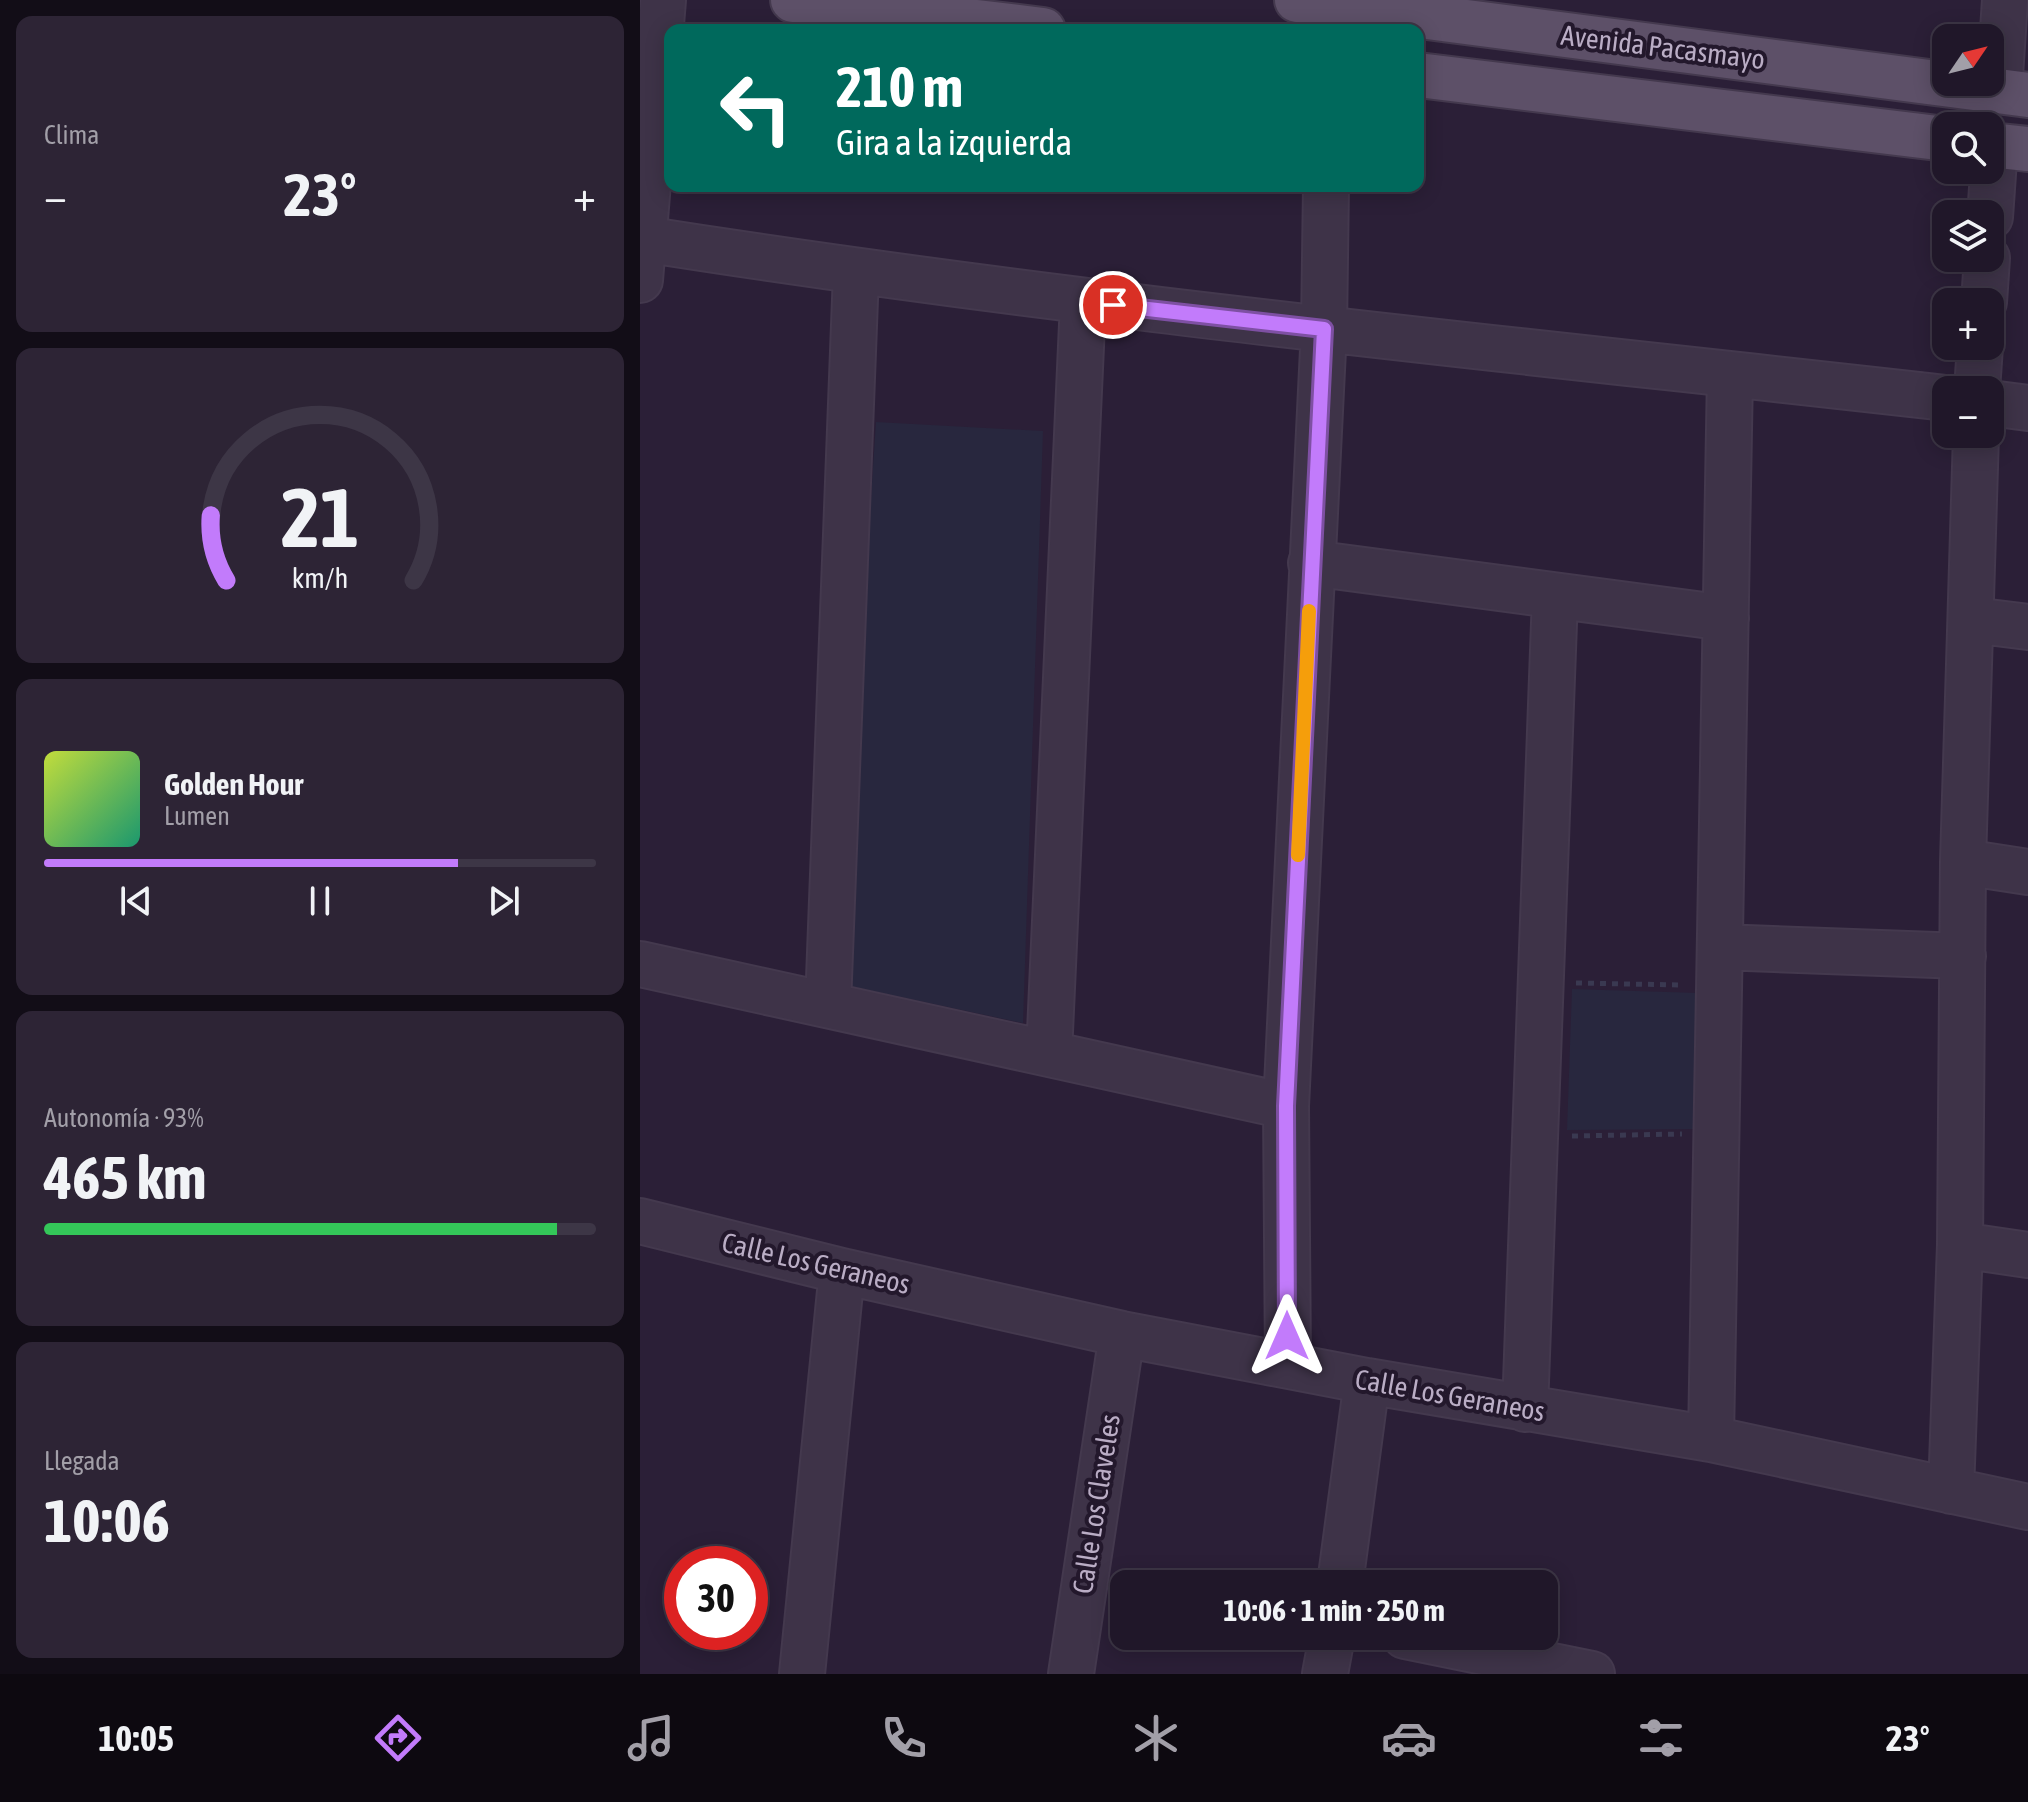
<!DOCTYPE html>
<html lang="es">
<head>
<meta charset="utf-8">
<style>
  :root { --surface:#201729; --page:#2d2435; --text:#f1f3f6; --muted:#a29fa8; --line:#3d3646; --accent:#c27bfb }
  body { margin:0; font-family:"Asap Condensed",sans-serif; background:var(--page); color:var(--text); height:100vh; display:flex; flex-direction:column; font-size:30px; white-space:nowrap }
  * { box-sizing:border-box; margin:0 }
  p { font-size:26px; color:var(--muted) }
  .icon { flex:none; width:44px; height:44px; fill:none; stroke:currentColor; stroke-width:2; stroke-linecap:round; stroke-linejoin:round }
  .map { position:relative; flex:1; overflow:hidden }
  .side { display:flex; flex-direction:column; gap:16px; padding:16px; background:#120d17; width:640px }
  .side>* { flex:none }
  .hud { position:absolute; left:24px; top:24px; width:760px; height:168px; border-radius:16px; box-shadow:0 4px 20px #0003,0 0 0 2px var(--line); background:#00695c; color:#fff; overflow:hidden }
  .needle { width:52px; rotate:55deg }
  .tools { position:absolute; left:1292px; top:24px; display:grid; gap:16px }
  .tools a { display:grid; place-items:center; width:72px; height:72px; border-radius:16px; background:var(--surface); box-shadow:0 4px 20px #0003,0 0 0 2px var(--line); font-size:40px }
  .speed { position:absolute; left:24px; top:1546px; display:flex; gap:16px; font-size:40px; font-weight:700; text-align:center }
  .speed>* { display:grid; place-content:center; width:104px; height:104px; border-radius:50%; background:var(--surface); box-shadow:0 4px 20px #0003,0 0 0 2px var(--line); line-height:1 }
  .speed .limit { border:12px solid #d22; background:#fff; color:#111 }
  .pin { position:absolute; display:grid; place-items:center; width:68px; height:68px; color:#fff; margin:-34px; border:4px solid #fff; border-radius:50%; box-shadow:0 2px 8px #0007 }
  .me { position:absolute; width:88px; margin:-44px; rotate:0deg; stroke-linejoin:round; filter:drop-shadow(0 0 6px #0008) }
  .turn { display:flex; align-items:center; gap:28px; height:168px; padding:0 40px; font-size:36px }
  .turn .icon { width:104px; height:104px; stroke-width:2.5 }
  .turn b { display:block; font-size:56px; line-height:68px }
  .big { font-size:60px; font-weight:700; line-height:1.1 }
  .side .widget { flex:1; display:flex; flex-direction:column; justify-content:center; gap:12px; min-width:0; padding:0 28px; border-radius:16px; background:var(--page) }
  .side .dial { align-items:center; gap:0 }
  .dial svg { height:208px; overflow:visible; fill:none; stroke:var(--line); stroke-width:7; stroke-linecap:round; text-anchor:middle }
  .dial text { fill:var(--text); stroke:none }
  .song { display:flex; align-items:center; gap:24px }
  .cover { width:96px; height:96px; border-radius:12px; background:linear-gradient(135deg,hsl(70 70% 55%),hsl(160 70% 35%)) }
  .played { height:8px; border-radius:4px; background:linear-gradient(90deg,var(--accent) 75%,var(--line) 75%) }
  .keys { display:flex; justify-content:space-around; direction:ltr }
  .heat { display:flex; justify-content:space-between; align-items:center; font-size:44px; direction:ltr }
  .charge { height:12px; border-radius:6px; background:linear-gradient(90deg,#34c759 93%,var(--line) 0) }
  .trip { position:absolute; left:470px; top:1570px; width:448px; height:80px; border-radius:16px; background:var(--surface); box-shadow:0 4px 20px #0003,0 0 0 2px var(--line); font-weight:700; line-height:80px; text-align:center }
  .dock { display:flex; height:128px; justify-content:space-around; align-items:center; background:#0d0910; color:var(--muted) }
  .dock .icon { width:56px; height:56px }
  .dock .current { color:var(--accent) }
  .dock b { font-size:36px; color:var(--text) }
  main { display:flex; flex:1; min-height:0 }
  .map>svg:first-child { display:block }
  .green { fill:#28273e }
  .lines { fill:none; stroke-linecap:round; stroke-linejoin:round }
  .minor-casing { stroke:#44394e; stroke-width:48 }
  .major-casing { stroke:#44394e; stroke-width:48 }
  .path { stroke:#3a3951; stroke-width:5; stroke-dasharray:6 6; stroke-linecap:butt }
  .minor { stroke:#3e3348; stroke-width:44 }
  .major { stroke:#5d5068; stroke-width:44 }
  .route-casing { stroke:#7e50a3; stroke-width:20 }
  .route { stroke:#c27bfb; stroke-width:14 }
  .slow { stroke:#f59e0b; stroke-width:14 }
  .labels { text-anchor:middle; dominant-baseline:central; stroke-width:8; stroke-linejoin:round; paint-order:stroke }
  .street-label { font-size:28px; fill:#baadc5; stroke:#23182c }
</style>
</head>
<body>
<main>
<section class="side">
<div class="widget"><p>Clima</p>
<div class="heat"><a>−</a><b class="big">23°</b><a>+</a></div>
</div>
<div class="widget dial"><svg viewBox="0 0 100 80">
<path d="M14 69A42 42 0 1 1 86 69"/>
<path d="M14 69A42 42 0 0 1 8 44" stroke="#c27bfb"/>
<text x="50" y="56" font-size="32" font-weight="700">21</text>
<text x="50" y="72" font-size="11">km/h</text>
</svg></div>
<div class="widget">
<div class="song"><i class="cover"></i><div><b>Golden Hour</b><p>Lumen</p></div></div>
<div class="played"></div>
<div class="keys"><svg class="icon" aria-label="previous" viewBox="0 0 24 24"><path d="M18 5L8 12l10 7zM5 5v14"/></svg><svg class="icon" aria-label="pause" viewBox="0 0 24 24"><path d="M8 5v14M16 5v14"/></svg><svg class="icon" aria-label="next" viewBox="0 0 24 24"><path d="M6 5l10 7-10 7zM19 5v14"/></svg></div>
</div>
<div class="widget"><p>Autonomía · 93%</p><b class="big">465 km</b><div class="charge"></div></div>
<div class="widget"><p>Llegada</p><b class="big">10:06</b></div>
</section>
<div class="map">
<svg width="1388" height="1674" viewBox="0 0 1388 1674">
  <rect width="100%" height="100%" fill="#2b1f37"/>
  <path class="green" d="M236,422L403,431L383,1023L199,984Z
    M932,989L1059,993L1062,1129L927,1130Z"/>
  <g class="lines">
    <defs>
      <path id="minor" d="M1359,91L1365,0
        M1350,217L1355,145
        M3,239C435,307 871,349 1306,398
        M0,280L23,0
        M1344,302L1347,258
        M1337,390L1340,346
        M1350,403L1388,408
        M671,563L1086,618
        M1332,620L1388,627
        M1323,862L1388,872
        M1080,947L1323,956
        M0,964L646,1106
        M188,1005L216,273
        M409,1054L443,302
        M0,1221L202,1271L482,1334L727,1381L1071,1439L1388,1507
        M1320,1245L1388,1255
        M648,1365L646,1106L684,329L686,186
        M885,1409L915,596
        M1071,1439L1090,374
        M1311,1491L1320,1245L1323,862L1336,434
        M700,1584L727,1381
        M765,1636L952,1674
        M162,1674L202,1271
        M431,1674L482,1334
        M685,1674L692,1636"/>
      <path id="major" d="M153,0L403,30
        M657,0L1388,95
        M778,75L1306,139
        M1350,145L1388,149"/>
    </defs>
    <use href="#minor" class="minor-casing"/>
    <use href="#major" class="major-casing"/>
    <path class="path" d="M936,983L1042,985
      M932,1136L1042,1134"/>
    <use href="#minor" class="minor"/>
    <use href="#major" class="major"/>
  </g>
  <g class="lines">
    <defs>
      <path id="route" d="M473,305L684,329L646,1106L647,1336"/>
    </defs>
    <use href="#route" class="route-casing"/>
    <use href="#route" class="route"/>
    <path class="slow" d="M658,855L669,611"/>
  </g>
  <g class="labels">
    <g class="street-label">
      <text transform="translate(1023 47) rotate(7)">Avenida Pacasmayo</text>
      <text transform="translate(176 1263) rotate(13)">Calle Los Geraneos</text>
      <text transform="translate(810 1395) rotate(10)">Calle Los Geraneos</text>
      <text transform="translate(456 1504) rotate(-81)">Calle Los Claveles</text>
    </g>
  </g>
</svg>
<div class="tools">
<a><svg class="needle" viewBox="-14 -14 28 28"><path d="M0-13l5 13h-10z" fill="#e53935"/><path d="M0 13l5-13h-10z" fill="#a29fa8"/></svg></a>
<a><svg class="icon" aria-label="search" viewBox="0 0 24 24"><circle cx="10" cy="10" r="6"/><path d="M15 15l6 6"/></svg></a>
<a><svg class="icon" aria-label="layers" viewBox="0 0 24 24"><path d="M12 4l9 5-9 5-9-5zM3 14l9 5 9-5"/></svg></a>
<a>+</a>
<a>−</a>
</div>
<div class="speed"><div class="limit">30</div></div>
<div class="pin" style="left:473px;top:305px;background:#d93025"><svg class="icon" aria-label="arrive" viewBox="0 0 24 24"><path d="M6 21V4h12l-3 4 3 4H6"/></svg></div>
<svg class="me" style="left:647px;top:1336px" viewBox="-20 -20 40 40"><path d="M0-17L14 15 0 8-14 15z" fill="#c27bfb" stroke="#fff" stroke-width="4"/></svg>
<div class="trip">10:06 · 1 min · 250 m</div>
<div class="hud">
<div class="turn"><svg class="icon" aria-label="left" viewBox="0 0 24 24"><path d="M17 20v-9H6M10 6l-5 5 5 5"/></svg><div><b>210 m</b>Gira a la izquierda</div></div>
</div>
</div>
</main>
<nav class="dock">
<b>10:05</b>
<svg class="icon current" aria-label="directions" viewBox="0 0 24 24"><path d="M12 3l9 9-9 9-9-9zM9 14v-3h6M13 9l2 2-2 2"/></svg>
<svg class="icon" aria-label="music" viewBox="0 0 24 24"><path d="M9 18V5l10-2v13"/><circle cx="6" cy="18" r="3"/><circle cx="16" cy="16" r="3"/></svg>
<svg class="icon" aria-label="phone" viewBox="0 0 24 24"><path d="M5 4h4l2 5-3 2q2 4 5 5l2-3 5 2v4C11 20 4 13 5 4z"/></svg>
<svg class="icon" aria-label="climate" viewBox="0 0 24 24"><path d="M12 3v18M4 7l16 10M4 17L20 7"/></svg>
<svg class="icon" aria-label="car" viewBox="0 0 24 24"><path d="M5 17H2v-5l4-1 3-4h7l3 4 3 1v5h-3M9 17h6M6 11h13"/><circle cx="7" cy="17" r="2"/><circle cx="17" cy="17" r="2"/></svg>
<svg class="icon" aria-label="filters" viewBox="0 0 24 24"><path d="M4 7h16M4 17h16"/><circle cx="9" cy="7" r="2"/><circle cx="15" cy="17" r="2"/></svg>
<b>23°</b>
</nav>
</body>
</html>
